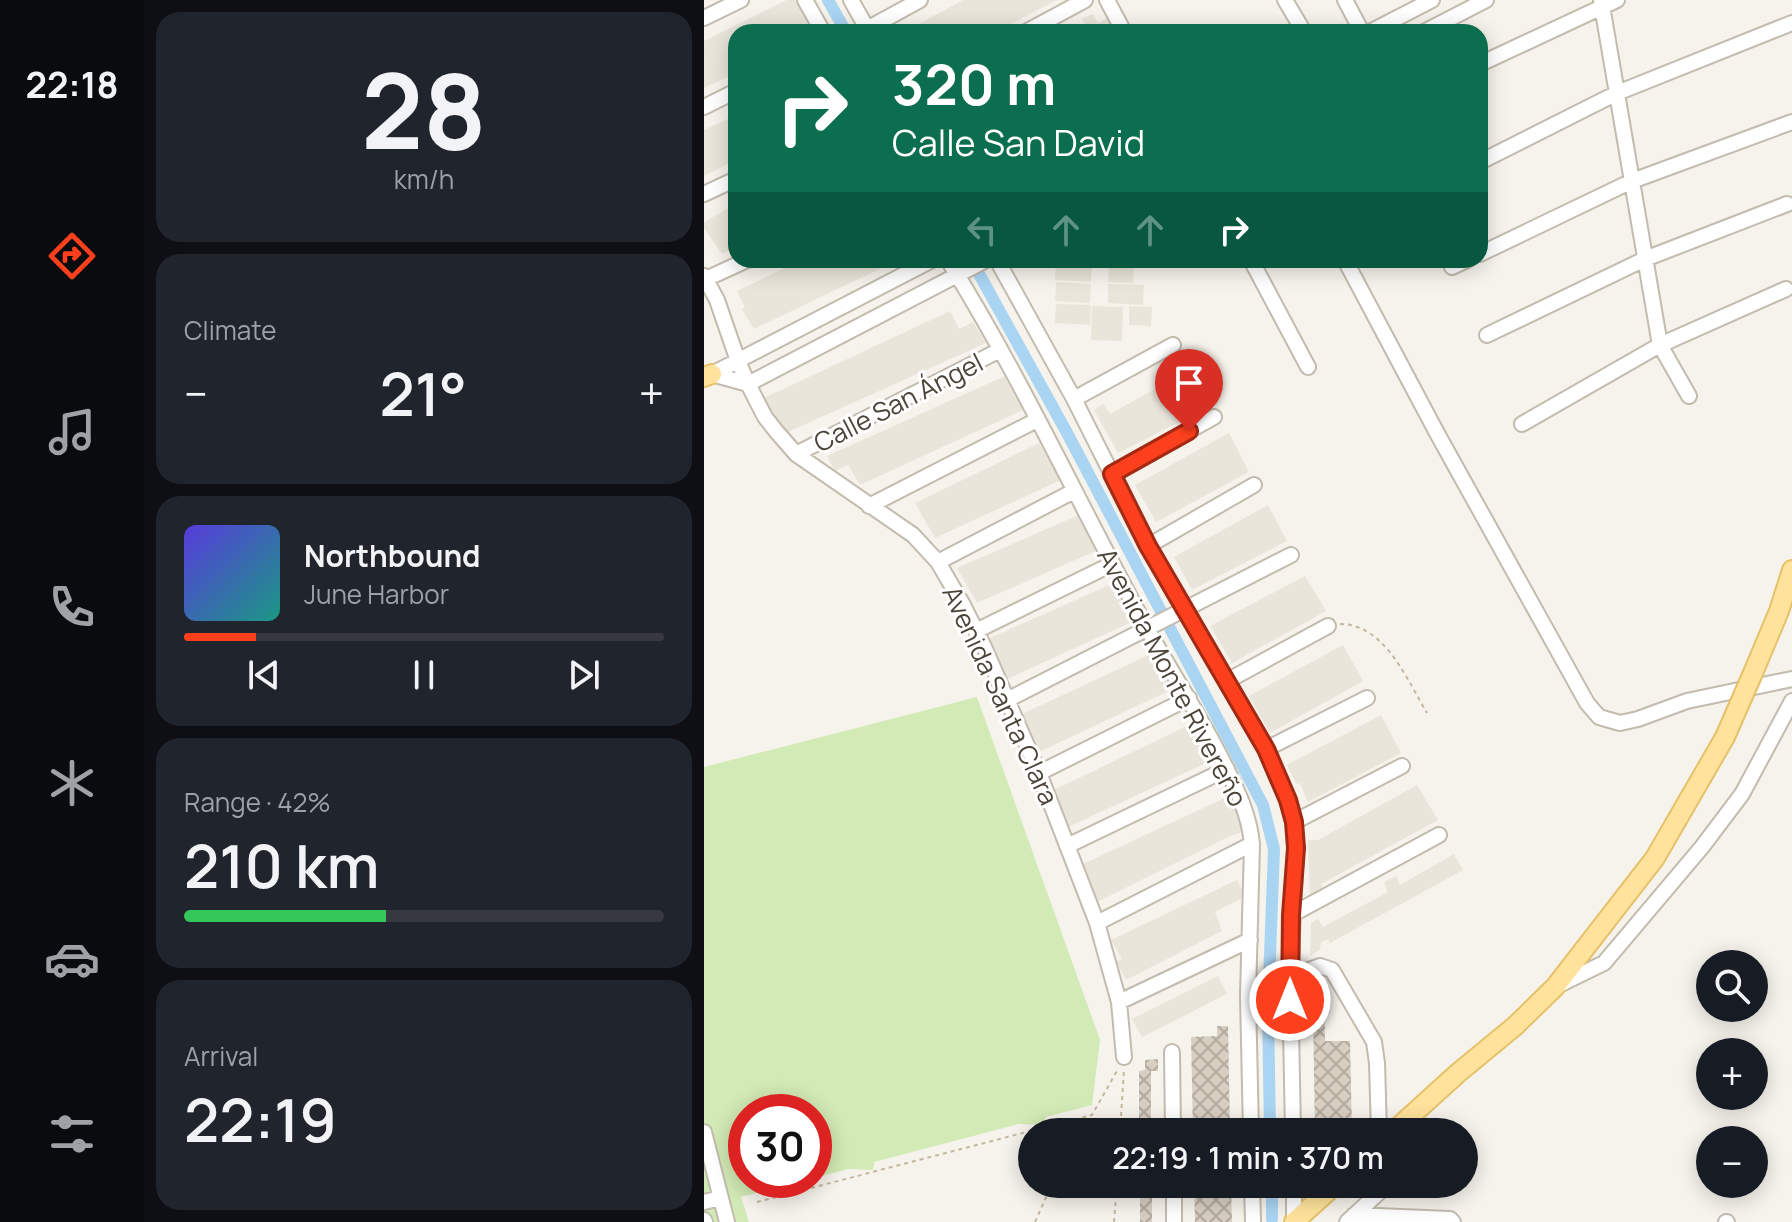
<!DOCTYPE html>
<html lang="en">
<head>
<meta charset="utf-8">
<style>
  :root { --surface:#171b24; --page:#20242c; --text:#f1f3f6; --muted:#9ea1a6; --line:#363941; --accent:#fc3f1d }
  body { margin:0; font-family:Manrope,sans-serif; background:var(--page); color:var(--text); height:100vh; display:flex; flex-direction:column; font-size:30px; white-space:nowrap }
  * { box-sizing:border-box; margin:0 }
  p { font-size:26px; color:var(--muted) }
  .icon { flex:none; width:44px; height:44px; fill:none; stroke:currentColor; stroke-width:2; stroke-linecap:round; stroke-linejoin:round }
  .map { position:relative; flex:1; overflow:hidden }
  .side { display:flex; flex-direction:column; gap:12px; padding:12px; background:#0d0f14; width:560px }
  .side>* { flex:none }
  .guide { position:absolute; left:24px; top:24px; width:760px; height:244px; border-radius:24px; box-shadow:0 4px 20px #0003; background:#0b6e4f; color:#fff; overflow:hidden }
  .controls { position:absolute; left:992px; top:950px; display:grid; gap:16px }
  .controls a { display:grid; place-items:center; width:72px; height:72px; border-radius:50%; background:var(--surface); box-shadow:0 4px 20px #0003; font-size:40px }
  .speed { position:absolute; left:24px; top:1094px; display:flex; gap:16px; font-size:40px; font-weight:700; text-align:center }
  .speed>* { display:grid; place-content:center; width:104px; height:104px; border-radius:50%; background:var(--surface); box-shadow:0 4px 20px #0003; line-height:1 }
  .speed .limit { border:12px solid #d22; background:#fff; color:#111 }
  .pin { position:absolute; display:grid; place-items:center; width:68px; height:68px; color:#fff; margin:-82px -34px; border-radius:50% 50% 50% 0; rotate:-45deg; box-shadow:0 0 8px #0007 }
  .pin .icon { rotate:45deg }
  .me { position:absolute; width:88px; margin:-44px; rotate:0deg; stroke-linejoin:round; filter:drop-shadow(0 0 6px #0008) }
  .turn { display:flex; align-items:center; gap:28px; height:168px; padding:0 32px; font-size:36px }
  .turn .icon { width:104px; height:104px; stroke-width:2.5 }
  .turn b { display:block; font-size:56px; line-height:68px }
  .lanes { display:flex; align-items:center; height:76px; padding:0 32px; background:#0003; justify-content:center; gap:40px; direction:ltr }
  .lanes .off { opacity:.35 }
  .big { font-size:60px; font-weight:600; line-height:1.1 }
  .side .tile { flex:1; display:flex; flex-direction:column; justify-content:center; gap:12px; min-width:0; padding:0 28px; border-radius:24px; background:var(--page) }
  .side .dial { align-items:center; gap:0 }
  .dial b { font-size:104px; line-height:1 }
  .song { display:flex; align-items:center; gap:24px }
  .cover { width:96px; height:96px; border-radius:12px; background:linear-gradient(135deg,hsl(250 70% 55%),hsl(170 70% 35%)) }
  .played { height:8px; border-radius:4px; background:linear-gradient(90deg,var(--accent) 15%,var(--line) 15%) }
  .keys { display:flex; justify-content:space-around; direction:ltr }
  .heat { display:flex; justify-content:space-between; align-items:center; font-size:44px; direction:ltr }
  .charge { height:12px; border-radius:6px; background:linear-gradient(90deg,#34c759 42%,var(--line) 0) }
  .trip { position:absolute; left:314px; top:1118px; width:460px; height:80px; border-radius:40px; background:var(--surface); box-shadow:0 4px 20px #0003; font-weight:600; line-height:80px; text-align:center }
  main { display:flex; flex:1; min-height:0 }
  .menu { display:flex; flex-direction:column; width:144px; justify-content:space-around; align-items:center; background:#090b0e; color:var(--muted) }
  .menu .icon { width:56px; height:56px }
  .menu .current { color:var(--accent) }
  .menu b { font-size:36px; color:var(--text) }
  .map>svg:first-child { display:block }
  .residential { fill:#eae5da }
  .pitch { fill:#d2eab5 }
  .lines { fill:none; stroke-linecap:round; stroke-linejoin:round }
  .canal { stroke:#a9d4f2; stroke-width:12 }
  .building { fill:url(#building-cross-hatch) }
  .minor-casing { stroke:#c2bbae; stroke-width:18 }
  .major-casing { stroke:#e6c16a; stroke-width:22 }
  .path { stroke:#c4b79f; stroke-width:2; stroke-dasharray:4 4; stroke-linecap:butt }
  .minor { stroke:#fff; stroke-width:14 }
  .major { stroke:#ffe39c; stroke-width:18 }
  .major-bridge-casing { stroke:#e6c16a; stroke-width:22; stroke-linecap:butt }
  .major-bridge { stroke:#ffe39c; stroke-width:18 }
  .route-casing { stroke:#a42913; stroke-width:20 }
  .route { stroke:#fc3f1d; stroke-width:14 }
  .labels { text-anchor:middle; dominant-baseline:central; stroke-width:6; stroke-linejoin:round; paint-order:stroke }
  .street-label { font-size:26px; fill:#4b4439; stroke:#fff }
</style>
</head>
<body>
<main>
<nav class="menu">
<b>22:18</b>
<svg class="icon current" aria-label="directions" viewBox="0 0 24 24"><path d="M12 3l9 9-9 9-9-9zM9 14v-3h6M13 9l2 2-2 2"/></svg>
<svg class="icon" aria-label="music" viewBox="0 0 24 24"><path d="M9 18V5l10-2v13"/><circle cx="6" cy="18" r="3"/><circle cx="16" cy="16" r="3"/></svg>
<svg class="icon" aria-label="phone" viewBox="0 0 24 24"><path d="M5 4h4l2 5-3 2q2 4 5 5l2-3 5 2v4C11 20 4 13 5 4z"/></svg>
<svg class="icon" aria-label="climate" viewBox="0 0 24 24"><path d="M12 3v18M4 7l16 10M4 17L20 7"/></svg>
<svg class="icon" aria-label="car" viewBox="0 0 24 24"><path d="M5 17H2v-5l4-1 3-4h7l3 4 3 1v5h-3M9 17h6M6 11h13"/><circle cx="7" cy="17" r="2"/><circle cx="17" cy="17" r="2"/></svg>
<svg class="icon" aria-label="filters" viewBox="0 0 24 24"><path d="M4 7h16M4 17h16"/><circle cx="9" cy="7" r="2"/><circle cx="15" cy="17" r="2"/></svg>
</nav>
<section class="side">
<div class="tile dial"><b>28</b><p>km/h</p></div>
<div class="tile"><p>Climate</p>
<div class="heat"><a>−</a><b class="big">21°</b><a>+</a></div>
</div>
<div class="tile">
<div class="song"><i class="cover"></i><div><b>Northbound</b><p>June Harbor</p></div></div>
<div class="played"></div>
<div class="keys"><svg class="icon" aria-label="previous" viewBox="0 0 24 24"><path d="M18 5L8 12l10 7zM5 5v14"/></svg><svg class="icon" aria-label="pause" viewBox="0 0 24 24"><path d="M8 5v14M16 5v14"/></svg><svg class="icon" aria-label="next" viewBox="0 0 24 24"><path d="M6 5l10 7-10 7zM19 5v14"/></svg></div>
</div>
<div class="tile"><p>Range · 42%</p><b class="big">210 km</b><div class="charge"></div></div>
<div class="tile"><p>Arrival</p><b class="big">22:19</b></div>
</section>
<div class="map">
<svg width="1088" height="1222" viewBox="0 0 1088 1222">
  <defs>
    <pattern id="building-cross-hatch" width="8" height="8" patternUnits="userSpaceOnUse" patternTransform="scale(2)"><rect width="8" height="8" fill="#d8cfc1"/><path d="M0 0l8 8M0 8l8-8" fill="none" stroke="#b1aa9e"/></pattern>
  </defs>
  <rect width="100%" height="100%" fill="#f6f3ec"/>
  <path class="residential" d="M83,0H91L110,32H32V73L0,88V41Z
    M259,0H353L291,32H200Z
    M413,13L422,32H368L381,25L378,19L389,14L394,23Z
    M32,115V160L0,176V130Z
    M32,204V247L18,254L0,228V222Z
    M97,260H194L50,329L38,309L41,307L33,291Z
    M352,261L388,262L387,282L351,280Z
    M405,263L430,264L429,283L404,282Z
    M352,282L387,284L386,303L351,301Z
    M404,284L440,285L439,305L404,303Z
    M352,304L387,305L386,325L351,323Z
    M388,306L419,307L418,341L387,340Z
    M425,306L448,307L447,326L425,325Z
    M246,311L255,329L269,322L282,343L84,432L70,417L60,398Z
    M478,374L487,390L498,384L507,406L414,453L390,410L399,404L406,414Z
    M301,376L319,410L156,485L144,465L131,471L123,456Z
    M525,433L545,472L452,522L431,485Z
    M335,443L357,480L231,538L211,503Z
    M564,505L583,541L488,590L470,557Z
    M375,515L394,550L273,603L253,568Z
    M601,576L622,611L528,663L506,626Z
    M412,582L432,620L303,679L286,638Z
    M639,645L659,681L566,733L545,696Z
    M449,653L469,689L335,752L318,714Z
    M677,715L697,753L604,802L596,783L592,784L583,765Z
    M489,723L509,760L364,827L350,790Z
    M713,785L734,820L617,884L621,892L606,900L604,840H614Z
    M527,795L535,809L538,819L539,832L526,836L393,902L379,864Z
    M750,854L759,870L626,943L624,939L617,942L616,950L606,956L607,923L614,919L619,927L684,892L680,882L692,876L696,885Z
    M533,880L542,896L511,912L518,931L422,980L412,962L418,959L407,940Z
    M514,976L523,994L438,1037L428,1019Z"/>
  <path class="pitch" d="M273,697L396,1040L388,1105L342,1117L341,1125L315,1124L170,1162L169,1170L145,1169L110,1178V1112H42V1180H102L37,1197L45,1222H0V767Z"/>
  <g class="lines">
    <path class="canal" d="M124,0L142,32
      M274,272L362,431L559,805L570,849L564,1008L566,1132
      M568,1184V1219"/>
  </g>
  <path class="building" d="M617,977L620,978L621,1041H646L648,1132H611L609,1010H599L598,999H608L607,980Z
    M513,1026H524L526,1132H489L487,1037L513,1036Z
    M454,1059V1071H447V1132H435V1071L441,1070V1060Z
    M436,1184H448V1222H436Z
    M490,1184H527L528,1222H491Z"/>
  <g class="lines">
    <defs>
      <path id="minor" d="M101,0L119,32
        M147,0L165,32
        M403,0L420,32
        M581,0L600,32
        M641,0L658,32
        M897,0L956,345L985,396
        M0,18L37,0
        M163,29L216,0
        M322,32L381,0
        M666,32L728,0
        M720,32L782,0
        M776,64L913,0
        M0,107L32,91
        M776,162L913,93L1088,23
        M0,194L32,179
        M776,254L928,181L1088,122
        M244,260C317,377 374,502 440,623C464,667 492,709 515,754C530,784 545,811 548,844L544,996L547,1132
        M293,260L370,399L444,546L562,749L584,800L590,822L592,848L586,977L589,1132
        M547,260L604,367
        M641,260L734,435L883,703L895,717L916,723L934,719L983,701L1088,679
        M748,267L763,260
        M0,276L13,300L34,361L44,384L61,417L72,431L92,454L209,535L234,562L259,605L281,649L335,773L393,923L415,1002L420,1057
        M2,279L43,260
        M783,335L941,259L1083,204
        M8,374L44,384L282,260
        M8,374L228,260
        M370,399L469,345
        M818,424L956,345L1082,289
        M92,454L296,350
        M408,474L510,417
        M165,506L333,420
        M444,546L550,485
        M234,562L370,491
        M272,631L408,564
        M523,681L624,626
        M303,700L587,555
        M562,749L663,698
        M335,773L485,698
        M590,822L698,766
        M363,846L523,769
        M587,915L735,835
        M393,923L548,844
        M586,977L616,966L628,970L670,1042L673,1063L675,1132
        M855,985L900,963L998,847L1038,794L1088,701
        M415,1002L546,940
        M468,1052L469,1132
        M0,1132L23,1222
        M470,1184V1222
        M548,1184L549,1222
        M590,1184V1222
        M0,1202L17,1198
        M650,1215L746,1219L749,1222
        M0,1220L1,1222
        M643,1222L684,1184
        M1022,1222H1023"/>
      <path id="major" d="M0,377L8,374
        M1049,673L1075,611L1088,570
        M689,1132L754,1073L811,1026L851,987L951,858L1021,737
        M590,1222L632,1184"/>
    </defs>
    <use href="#minor" class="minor-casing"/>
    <use href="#major" class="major-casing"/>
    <path class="path" d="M636,624C681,624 703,680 723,713
      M416,1132L420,1070
      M53,1202L388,1115L414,1069
      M331,1222L348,1184
      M410,1222L413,1184"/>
    <use href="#minor" class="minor"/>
    <use href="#major" class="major"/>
    <defs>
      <path id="major-bridge" d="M1021,737L1049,673"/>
    </defs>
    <use href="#major-bridge" class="major-bridge-casing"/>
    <use href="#major-bridge" class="major-bridge"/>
  </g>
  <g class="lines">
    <defs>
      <path id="route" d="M485,431L408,474L444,546L562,749L584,800L590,822L592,848L587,915L586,1000"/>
    </defs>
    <use href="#route" class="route-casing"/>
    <use href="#route" class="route"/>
  </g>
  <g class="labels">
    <g class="street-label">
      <text transform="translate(194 402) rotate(-27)">Calle San Ángel</text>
      <text transform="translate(469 677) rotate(62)">Avenida Monte Rivereño</text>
      <text transform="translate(297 695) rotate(65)">Avenida Santa Clara</text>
    </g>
  </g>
</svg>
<div class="controls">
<a><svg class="icon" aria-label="search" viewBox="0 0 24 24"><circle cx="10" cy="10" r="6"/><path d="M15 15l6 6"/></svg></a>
<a>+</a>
<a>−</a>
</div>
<div class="speed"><div class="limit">30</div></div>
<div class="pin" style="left:485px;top:431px;background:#d93025"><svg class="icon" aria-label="arrive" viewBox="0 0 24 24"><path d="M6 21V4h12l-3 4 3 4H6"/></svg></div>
<svg class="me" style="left:586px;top:1000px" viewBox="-20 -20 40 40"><circle r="17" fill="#fc3f1d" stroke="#fff" stroke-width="3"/><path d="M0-11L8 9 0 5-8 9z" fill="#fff"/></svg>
<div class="trip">22:19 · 1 min · 370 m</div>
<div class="guide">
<div class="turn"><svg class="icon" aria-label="right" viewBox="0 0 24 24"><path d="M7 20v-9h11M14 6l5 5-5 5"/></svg><div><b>320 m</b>Calle San David</div></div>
<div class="lanes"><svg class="icon off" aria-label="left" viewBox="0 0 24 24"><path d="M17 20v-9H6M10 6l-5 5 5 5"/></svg><svg class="icon off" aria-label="ahead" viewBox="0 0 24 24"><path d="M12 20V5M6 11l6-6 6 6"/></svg><svg class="icon off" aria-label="ahead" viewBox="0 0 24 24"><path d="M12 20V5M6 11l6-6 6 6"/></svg><svg class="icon" aria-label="right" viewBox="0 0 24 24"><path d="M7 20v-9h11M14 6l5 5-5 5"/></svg></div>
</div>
</div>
</main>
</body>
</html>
